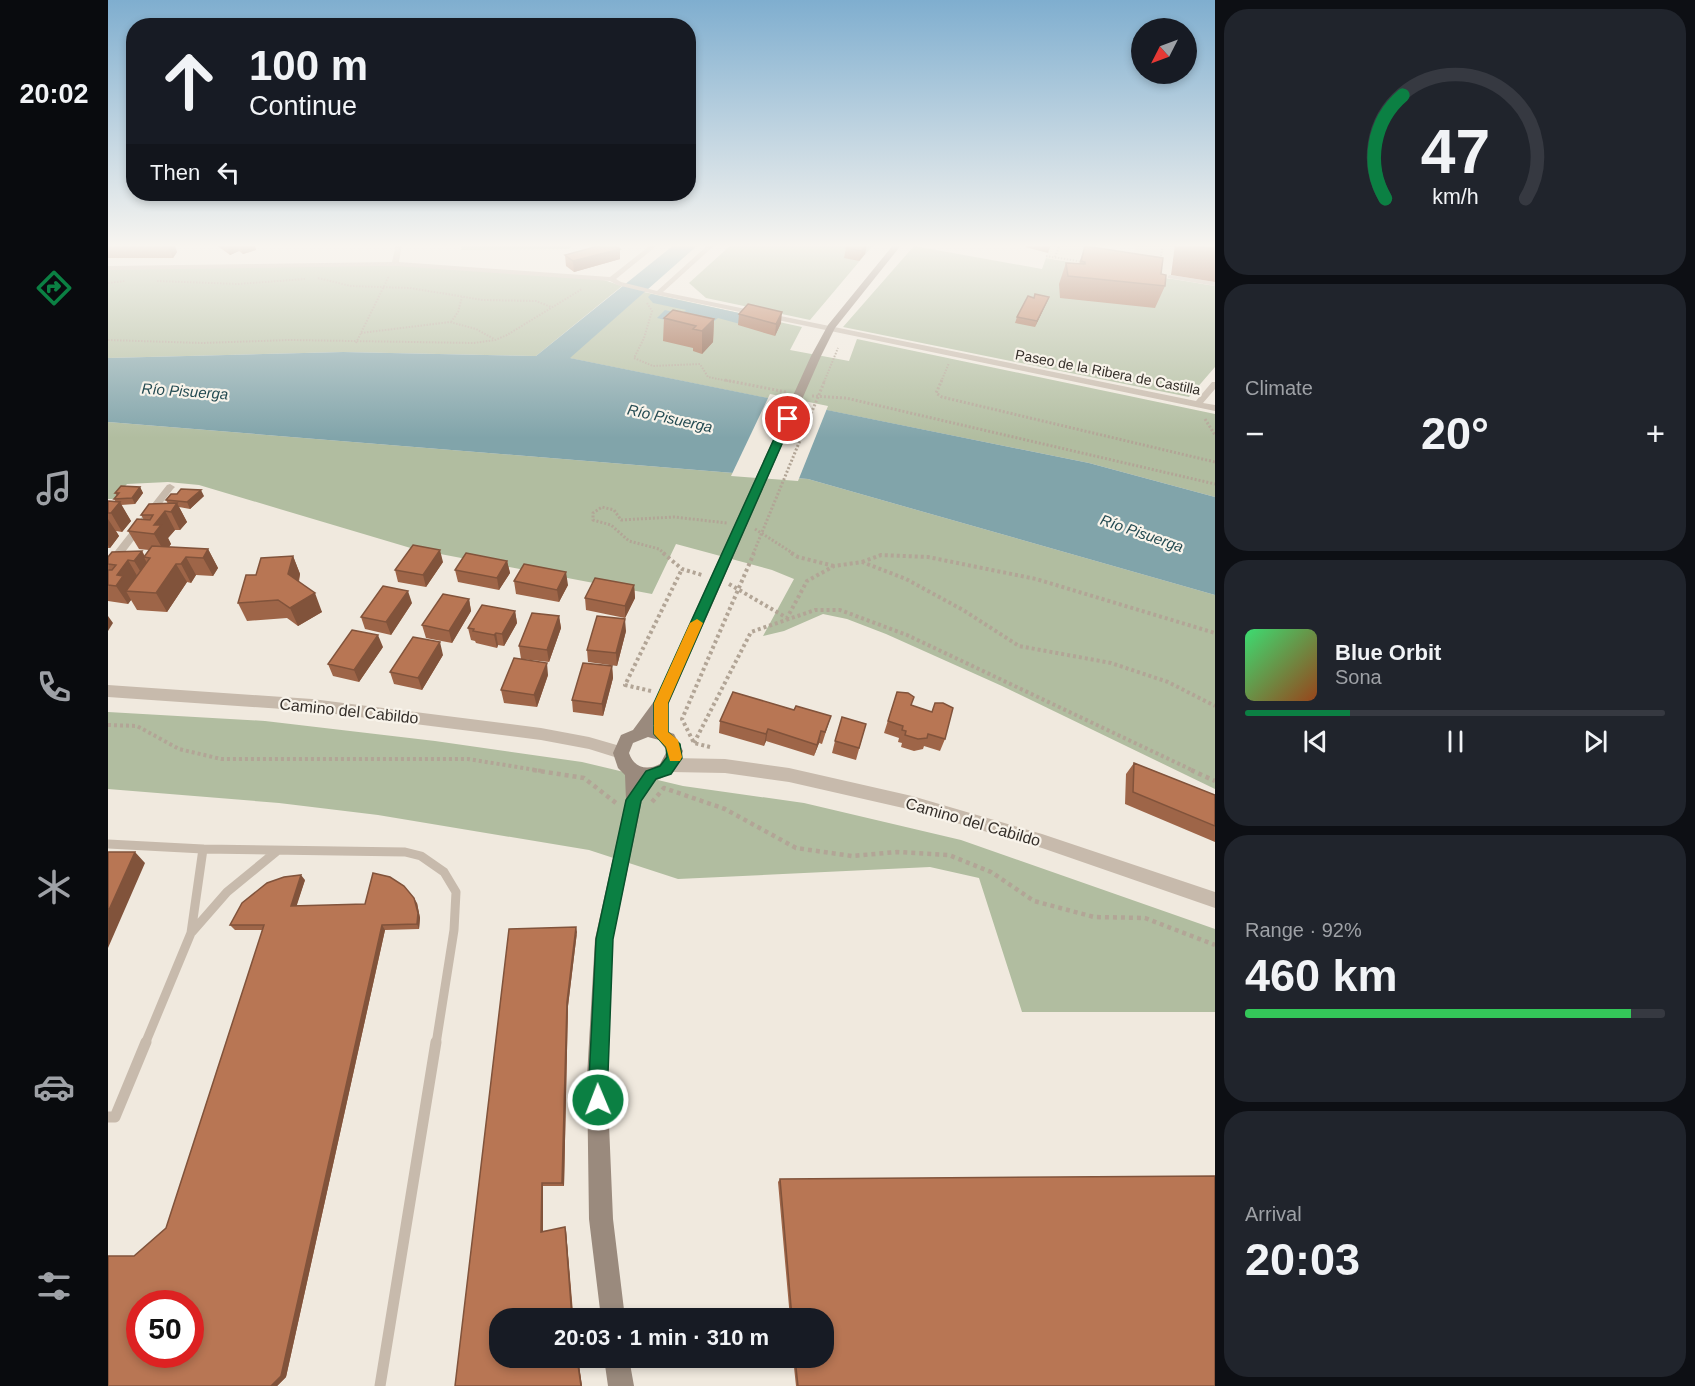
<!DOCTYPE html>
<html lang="en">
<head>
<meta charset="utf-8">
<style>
  :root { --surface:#171b24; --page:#20242c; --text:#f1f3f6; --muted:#9ea1a6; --line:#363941; --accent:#0b8043 }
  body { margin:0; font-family:Helvetica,sans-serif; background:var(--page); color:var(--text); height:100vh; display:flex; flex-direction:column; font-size:22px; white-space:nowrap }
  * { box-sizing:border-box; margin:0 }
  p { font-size:20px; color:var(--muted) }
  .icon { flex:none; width:33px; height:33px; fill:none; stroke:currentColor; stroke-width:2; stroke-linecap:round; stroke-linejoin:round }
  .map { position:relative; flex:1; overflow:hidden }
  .drawer { display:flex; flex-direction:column; gap:9px; padding:9px; background:#0d0f14; width:480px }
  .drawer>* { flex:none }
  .guide { position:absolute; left:18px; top:18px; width:570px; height:183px; border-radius:24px; box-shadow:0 3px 9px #0003; background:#171b24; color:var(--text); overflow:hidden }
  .needle { width:39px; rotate:228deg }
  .buttons { position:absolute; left:1023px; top:18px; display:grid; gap:12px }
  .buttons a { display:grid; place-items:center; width:66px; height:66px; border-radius:50%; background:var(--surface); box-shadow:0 3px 9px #0003; font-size:30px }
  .speed { position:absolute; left:18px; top:1290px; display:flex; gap:12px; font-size:30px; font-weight:700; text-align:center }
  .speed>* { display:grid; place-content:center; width:78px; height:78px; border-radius:50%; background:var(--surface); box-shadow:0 3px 9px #0003; line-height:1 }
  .speed .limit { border:9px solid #d22; background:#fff; color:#111 }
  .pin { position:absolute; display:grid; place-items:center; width:51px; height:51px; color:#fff; margin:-26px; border:3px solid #fff; border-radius:50%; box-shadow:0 2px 6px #0007 }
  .me { position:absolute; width:66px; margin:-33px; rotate:359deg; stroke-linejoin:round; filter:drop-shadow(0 0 4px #0008) }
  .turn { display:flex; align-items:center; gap:21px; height:126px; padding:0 24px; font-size:27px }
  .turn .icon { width:78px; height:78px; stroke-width:2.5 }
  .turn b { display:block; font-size:42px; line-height:51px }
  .then { display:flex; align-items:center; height:57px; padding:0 24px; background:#0003; gap:12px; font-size:22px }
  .big { font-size:45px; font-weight:800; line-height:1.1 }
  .drawer .tile { flex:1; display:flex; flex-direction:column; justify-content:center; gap:9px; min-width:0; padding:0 21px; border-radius:24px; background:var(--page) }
  .drawer .dial { align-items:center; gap:0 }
  .dial svg { height:156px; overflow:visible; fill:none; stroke:var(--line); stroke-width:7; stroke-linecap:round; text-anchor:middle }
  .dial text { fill:var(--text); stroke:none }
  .song { display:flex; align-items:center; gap:18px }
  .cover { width:72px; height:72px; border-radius:9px; background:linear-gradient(135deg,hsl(140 70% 55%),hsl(20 70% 35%)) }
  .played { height:6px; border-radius:3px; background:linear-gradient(90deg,var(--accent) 25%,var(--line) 25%) }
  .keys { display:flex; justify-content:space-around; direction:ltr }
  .heat { display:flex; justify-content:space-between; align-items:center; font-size:33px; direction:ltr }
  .charge { height:9px; border-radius:4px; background:linear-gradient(90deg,#34c759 92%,var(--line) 0) }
  .trip { position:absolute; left:381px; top:1308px; width:345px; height:60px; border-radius:24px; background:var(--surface); box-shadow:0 3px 9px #0003; font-weight:800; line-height:60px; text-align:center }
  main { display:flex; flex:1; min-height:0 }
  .dock { display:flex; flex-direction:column; width:108px; justify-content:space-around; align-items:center; background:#090b0e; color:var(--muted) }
  .dock .icon { width:42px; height:42px }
  .dock .selected { color:var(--accent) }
  .dock b { font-size:27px; color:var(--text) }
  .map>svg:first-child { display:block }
  .green { fill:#b1bda0 }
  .plaza { fill:#e6dbc7 }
  .water { fill:#81a4aa }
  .pier { fill:#f0e9de }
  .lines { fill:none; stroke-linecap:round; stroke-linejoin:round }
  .path-far3 { stroke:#b2a596; stroke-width:2; stroke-dasharray:1.5 1.5; stroke-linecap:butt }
  .path-far2 { stroke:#b2a596; stroke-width:3; stroke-dasharray:2 2; stroke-linecap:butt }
  .path-far1 { stroke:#b2a596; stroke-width:4; stroke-dasharray:3 3; stroke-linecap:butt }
  .path { stroke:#b2a596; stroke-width:4.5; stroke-dasharray:4 4; stroke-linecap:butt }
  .service-far1 { stroke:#c7baac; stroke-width:9 }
  .service { stroke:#c7baac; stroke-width:11 }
  .pedestrian { fill:#c7baac; fill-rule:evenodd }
  .minor { fill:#c7baac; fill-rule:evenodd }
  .secondary { fill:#9a8a7d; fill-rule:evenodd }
  .wall { fill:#9e6548 }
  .shaded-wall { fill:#81533b }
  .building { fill:#b87654; stroke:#81533b; stroke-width:1.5; fill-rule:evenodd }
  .route { fill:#0b8043; stroke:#07532c; stroke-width:1.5 }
  .slow { fill:#f59e0b }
  .labels { text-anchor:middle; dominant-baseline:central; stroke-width:4.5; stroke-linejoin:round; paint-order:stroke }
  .far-street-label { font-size:14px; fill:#352f2a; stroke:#f8f3ea }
  .far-water-label { font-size:15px; font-style:italic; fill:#244b52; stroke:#f8f3ea }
  .street-label { font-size:16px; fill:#352f2a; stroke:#f8f3ea }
</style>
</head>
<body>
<main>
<nav class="dock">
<b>20:02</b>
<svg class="icon selected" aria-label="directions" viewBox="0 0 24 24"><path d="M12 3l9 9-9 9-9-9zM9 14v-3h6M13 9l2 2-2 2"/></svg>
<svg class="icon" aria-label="music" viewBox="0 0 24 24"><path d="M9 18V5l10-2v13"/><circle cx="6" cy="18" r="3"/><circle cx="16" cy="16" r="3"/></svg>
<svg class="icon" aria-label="phone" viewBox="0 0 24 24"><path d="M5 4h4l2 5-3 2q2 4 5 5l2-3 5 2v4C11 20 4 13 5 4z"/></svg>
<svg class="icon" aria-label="climate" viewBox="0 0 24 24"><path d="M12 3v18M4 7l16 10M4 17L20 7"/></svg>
<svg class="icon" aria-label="car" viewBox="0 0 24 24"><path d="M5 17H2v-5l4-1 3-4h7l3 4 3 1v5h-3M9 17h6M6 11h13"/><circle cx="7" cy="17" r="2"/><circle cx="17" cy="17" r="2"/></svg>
<svg class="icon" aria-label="filters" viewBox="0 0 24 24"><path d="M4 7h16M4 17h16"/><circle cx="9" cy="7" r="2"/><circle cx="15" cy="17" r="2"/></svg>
</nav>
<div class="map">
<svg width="1107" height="1386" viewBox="0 0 1107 1386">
  <rect width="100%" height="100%" fill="#f0e9de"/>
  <path class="green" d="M354,244H467L461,249L353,250Z
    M624,244H766L702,320L598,298L581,283Z
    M806,246L934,269L938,258L1107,286V367L1081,397L735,327Z
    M285,265L496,280L514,286L428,356L235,352L0,358V269Z
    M536,292L694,327L682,350L741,361L749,339L1107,414V497L981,463L461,358Z
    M0,422L700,479L1107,595V789L894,686L778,634L739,619L715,614L676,631L655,636L686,579L664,570L568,544L544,594L306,549L91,485L60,482L19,484L6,499H0Z
    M0,712L157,721L327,741L474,762L575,786L696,803L853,840L1107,929V1012H914L871,878L822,867L570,879L481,850L270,815L171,803L0,789Z"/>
  <path class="plaza" d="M943,244H982L980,251L1024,258L1028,244H1067L1062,279L938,258Z"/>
  <path class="water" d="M567,244H591L462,358L981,463L1107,497V595L700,479L0,422V358L235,352L428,356Z
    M543,294L640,315L632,324L610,318L596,329L549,318L557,310L574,314L578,310L545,303L540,297Z"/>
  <path class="pier" d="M662,394L720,406L690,481L623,476Z"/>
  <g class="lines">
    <path class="path-far3" d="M938,256L976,262
      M947,257L952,244
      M1052,262L1055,244
      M210,278L243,286L302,288L375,300L428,301L443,307
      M49,281L130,284L197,279
      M0,283L17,281
      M539,303L544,311L536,338L526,358L545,366L592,364L600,377L625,382
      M343,322L350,312L354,297
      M253,333L342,322L368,329L386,339
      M0,340L94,343L182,340L366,343L387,340L399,335L474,289
      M248,343L281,276
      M716,382L730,348
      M833,382L841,363"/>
    <path class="path-far2" d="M617,380L678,392
      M834,380L828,393L834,397L1107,462
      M704,396L738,398L1107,484
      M1097,419L1107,435
      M647,529L686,554
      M557,554L551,549L521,541L503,525L485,520V513L494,507L506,510L513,520L566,517L619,523
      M645,554L717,380"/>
    <path class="path-far1" d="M555,553L574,569L594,575
      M683,553L690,557L726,566
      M754,562L773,555L820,557L928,579L1107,633
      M621,584L679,618L699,581L726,566L754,562L798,579L855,610L911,646L1003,663L1060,682L1107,706
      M543,691L517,685L574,569
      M0,725L29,726L71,749L113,759H360L434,771
      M586,743L643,632L707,610H732L799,635L1086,771
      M602,747L586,743L574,719L646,553"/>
    <path class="path" d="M425,770L476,778L508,803
      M1083,770L1107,781
      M544,802L556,788L617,809L688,848L744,856L789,852L841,855L883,872L926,901L986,917L1037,918L1107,945"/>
    <path class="service-far1" d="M0,844L95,849L297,852L313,856L336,872L348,892L346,930L328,1044
      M84,932L119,892L169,851
      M37,1044L83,933L95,849"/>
    <path class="service" d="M0,1117H7L38,1042
      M272,1386L328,1042"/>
    <path class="pedestrian" d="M288,244H294L291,262L502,277L544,244H551L508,279L513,282L549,291L601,244H608L555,292L1088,401L1104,382H1107V389L1095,403L1107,405V411L550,295L509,285L502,281L287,266L0,270V266L284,262Z
      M1062,275L1107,282V286L1060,278V276Z
      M62,484L67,487L65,489L4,569L0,570V560L59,485Z"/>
    <path class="minor" d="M0,685L204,699L433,728L481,737L519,748L521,753L519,758L513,759L481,749L433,740L204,711L0,697Z
      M563,758L617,759L681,768L804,796L934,834L1107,892V908L934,848L804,810L681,782L617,773L563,772L557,770L555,765L557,760Z"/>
    <path class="secondary" d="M786,244H794L727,328L713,356L561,703L545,726L566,734L575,751C569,771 555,783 534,781V800L505,939L499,1077L505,1219L517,1318H493L481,1219L479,1077L487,939L518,800L517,775L510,768L505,753L513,735L525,730L547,700L703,356L720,325ZM540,737L551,740L559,751L552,764C539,771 526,768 521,753L525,743Z
      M496,1358H521L526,1386H500Z"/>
  </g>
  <path class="wall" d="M0,244H66L69,252L65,258H0Z
    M107,244H146L148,250L135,254L131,251L122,255Z
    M759,244L757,254L751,261L736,258L738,248Z
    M918,244H943L940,253L917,247Z
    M1067,244H1107V282L1063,275Z
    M977,246L1053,274L1057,286L1047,308L952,298L951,284L958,263L971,264Z
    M512,249V259L466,272L458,266L457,255Z
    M941,297L927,327L907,323L909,317L926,298Z
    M631,314L673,323L667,336L630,325Z
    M556,318L606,319L605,342L594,354L585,351V348L555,341Z
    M32,487L35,493L27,504L13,505L23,521L14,532L8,531L11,536L2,548H0V501L8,502L6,499L9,496L7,493Z
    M96,496L82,509L71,507L79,522L72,530H67L60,538L63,544L60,547L100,549L110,568L105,576L88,575L83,583L79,582L59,612L29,610L23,600L20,604L0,601V557L34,551L37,556L41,550L31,549L20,531L36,520L33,515L60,504L58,500Z
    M185,556L192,574L191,582L214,612L190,626L179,618L139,621L130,603L148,575Z
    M399,561L402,573L391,590L350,582L347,570Z
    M335,562L318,587L290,582L287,570Z
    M406,581L460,585L451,602L408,594Z
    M526,585L527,598L517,618L478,610L477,598Z
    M361,599L363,611L344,643L318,638L314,625Z
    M304,603L283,635L257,629L253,617Z
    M407,611L409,623L396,646L390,645L389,648L368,643L367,641L363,640L360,628Z
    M451,616L453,628L441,662L413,659L411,646Z
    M518,631L509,666L480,662L479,650Z
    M275,647L251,682L225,676L220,664Z
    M335,655L314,690L286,684L282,672Z
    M504,666L505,678L495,716L465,712L464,700Z
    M440,675L429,707L396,703L393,690Z
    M789,692L803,705L837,739L832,751L816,746L815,749L806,751L793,747L794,743L790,742L791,738L776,733Z
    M686,710L723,716L714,744L711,743L706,756L658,741L656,746L611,733L612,721Z
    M758,724L748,760L724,753L727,741Z
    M1026,763L1107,795V842L1017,804L1018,774Z
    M197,880L188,906L309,903L312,918L311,929L277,930L178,1377L169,1386H0L26,1256L58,1228L155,930H127L122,925Z
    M469,932L460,1006L456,1186H435V1231L458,1230L465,1312L392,1358H470L474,1386H347Z
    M672,1179L1107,1386H688L685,1358H716V1318H682L670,1182Z"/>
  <path class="shaded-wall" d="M59,244H66L69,252L65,258Z
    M118,244H128L131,251L122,255Z
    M131,244H146L148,250L135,254Z
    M759,244L757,254L751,261L753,251Z
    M512,249V259L466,272L465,261Z
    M941,297L939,302L927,327L929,321Z
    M674,312L673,323L667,336L668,324Z
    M606,319L605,342L594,354V331Z
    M32,487L35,493L27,504L24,498Z
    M93,490L96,496L82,509L79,502Z
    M12,502L23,521L14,532L3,513Z
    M69,503L79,522L72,530L63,512Z
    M57,511L67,530L60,538L63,544L57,553L46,534V525Z
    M0,519L11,536L2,548L0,545Z
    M100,549L110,568L105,576L95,558Z
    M332,550L335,562L318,587L315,575Z
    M34,551L37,558L36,557L43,571L37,579L26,561Z
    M185,556L192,574L188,592L180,574Z
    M78,557L88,575L83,583L73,564Z
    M20,560L31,579L18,591L23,600L20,604L8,586L9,575Z
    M399,561L402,573L391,590L389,578Z
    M68,564L79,582L59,612L48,593Z
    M458,572L460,585L451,602L449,590Z
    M526,585L527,598L517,618V606Z
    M300,591L304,603L283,635L278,622Z
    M207,593L214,612L190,626L182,608Z
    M361,599L363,611L344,643L341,631Z
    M407,611L409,623L396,646L394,634Z
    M0,616L5,623L0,631Z
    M451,616L453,628L441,662L439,650Z
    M517,619L518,631L509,666L508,653Z
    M388,633L390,645L389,648L386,635Z
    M270,635L275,647L251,682L246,670Z
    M332,642L335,655L314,690L310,678Z
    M439,663L440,675L429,707L426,695Z
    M504,666L505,678L495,716L494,704Z
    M660,729L658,741L656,746L658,734Z
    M713,731L711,743L706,756L709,745Z
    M27,852L37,863L0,948V912Z
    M193,875L197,880L187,911L183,906Z
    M306,898L309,903L312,918L311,929L309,924Z
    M274,925L277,930L178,1377L169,1386H163Z
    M468,927L469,932L460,1006L456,1186L454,1183L459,1002Z
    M434,1183L435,1186V1234L433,1232Z
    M457,1227L458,1230L465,1318H464Z
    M469,1358H470L474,1386H473Z"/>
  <path class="building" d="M498,244H504L512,249L465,261L457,255Z
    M741,244H759L753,251L738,248Z
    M1076,244H1107V249L1076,245Z
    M977,246L1055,258L1053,274L1058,275L1057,286L960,276L958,263L977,264V262L973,261Z
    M927,294L941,297L929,321L909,317L920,296L926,298Z
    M640,304L674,312L668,324L631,314Z
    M565,310L606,319L594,331L585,329L588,326L556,318Z
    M13,486L32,487L24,498L6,499L11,493H7Z
    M73,489L93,490L79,502L58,500L63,494H69Z
    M0,501L12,502L3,513H0Z
    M69,503L63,512L57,511L46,525H53L46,534L20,531L29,519L42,520L45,515H33L41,504Z
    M305,545L332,550L315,575L287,570Z
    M44,546L100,549L95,558L78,557L73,564H68L48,593L18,591L42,558L36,557Z
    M34,551L26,561L20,560L9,575L15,576L8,586L0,585V570H4L8,565L0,564V557L4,552Z
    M358,553L399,561L389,578L347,570Z
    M185,556L180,574L207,593L182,608L170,600L130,603L138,575H148L153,558Z
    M416,564L458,572L449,590L406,581Z
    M487,578L526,585L517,606L477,598Z
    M275,586L300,591L278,622L253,617Z
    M335,594L361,599L341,631L314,625Z
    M374,605L407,611L394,634L388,633L386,635L365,631L366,629L360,628Z
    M424,613L451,616L439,650L411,646Z
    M489,616L517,619L508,653L479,650Z
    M244,630L270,635L246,670L220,664Z
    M305,637L332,642L310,678L282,672Z
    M406,658L439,663L426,695L393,690Z
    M475,663L504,666L494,704L464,700Z
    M625,692L686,710L688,706L723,716L717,732L713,731L709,745L660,729L658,734L612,721Z
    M789,692L800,693L806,697L803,705L824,712L827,703H835L845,708L837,739L820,734L819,738L810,739L797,735L798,731L794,730L795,726L780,721Z
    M734,717L758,724L751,748L727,741Z
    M1026,763L1107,795V826L1025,792Z
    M0,852H27L0,912Z
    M265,873L282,877L296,886L306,898L310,913L309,924L274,925L173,1376L163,1386H0V1256H26L58,1228L156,925H122L134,903L159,883L176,877L193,875L183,906L257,904ZM32,1304H82V1354H32Z
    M468,927L459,1002L454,1183H434L433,1232L457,1227L464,1318H392V1358H469L473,1386H347L401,929Z
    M1107,1176V1386H690L687,1358H716V1318H684L672,1179Z"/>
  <linearGradient id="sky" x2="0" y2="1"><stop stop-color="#7faecf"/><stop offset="0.56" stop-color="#f8f5f0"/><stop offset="1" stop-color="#f8f5f0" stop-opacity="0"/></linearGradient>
  <rect width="1107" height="438" fill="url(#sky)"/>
  <path class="route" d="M676,417L685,419L560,703V732L572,744L574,758L563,774L548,779L533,801L505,939L499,1100L496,1107L490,1110L483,1107L480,1100L488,939L518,800L538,771L552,766L559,757L558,747L546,734V703Z"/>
  <path class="slow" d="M589,619L595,623L560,703V732L570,740L574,757L572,761H562L558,747L546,734V703L582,623Z"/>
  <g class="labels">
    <g class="far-street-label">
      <text transform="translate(1000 372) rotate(11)">Paseo de la Ribera de Castilla</text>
    </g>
    <g class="far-water-label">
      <text transform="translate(77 391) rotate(4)">Río Pisuerga</text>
      <text transform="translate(562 418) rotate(12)">Río Pisuerga</text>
      <text transform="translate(1034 533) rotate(19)">Río Pisuerga</text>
    </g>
    <g class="street-label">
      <text transform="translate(241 711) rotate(6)">Camino del Cabildo</text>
      <text transform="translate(865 822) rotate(16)">Camino del Cabildo</text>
    </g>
  </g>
</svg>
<div class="buttons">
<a><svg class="needle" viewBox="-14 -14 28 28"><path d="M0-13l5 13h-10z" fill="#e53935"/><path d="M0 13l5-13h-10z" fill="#9ea1a6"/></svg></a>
</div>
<div class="speed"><div class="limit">50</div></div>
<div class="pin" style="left:680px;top:419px;background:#d93025"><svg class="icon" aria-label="arrive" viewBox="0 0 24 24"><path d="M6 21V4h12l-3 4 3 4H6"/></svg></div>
<svg class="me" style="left:490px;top:1100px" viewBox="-20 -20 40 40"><circle r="17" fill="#0b8043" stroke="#fff" stroke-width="3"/><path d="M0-11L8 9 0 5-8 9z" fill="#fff"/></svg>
<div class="trip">20:03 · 1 min · 310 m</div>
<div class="guide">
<div class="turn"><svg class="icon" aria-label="ahead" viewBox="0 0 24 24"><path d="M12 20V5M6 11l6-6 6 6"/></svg><div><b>100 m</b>Continue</div></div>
<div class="then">Then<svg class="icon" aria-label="left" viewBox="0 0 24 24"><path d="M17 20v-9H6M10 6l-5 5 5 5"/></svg></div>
</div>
</div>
<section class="drawer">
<div class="tile dial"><svg viewBox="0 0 100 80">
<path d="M14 69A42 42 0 1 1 86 69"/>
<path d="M14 69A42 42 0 0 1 23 16" stroke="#0b8043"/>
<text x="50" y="56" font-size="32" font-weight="700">47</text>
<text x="50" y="72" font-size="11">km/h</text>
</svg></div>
<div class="tile"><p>Climate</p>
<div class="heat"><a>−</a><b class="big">20°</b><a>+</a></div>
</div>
<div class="tile">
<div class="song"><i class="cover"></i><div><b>Blue Orbit</b><p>Sona</p></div></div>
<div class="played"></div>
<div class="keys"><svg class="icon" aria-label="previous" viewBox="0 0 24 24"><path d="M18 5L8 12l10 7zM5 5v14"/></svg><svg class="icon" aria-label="pause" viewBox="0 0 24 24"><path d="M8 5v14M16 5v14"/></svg><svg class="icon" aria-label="next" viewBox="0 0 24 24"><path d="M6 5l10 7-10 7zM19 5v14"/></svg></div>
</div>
<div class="tile"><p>Range · 92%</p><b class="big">460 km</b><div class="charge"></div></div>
<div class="tile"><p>Arrival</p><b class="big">20:03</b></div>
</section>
</main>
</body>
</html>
